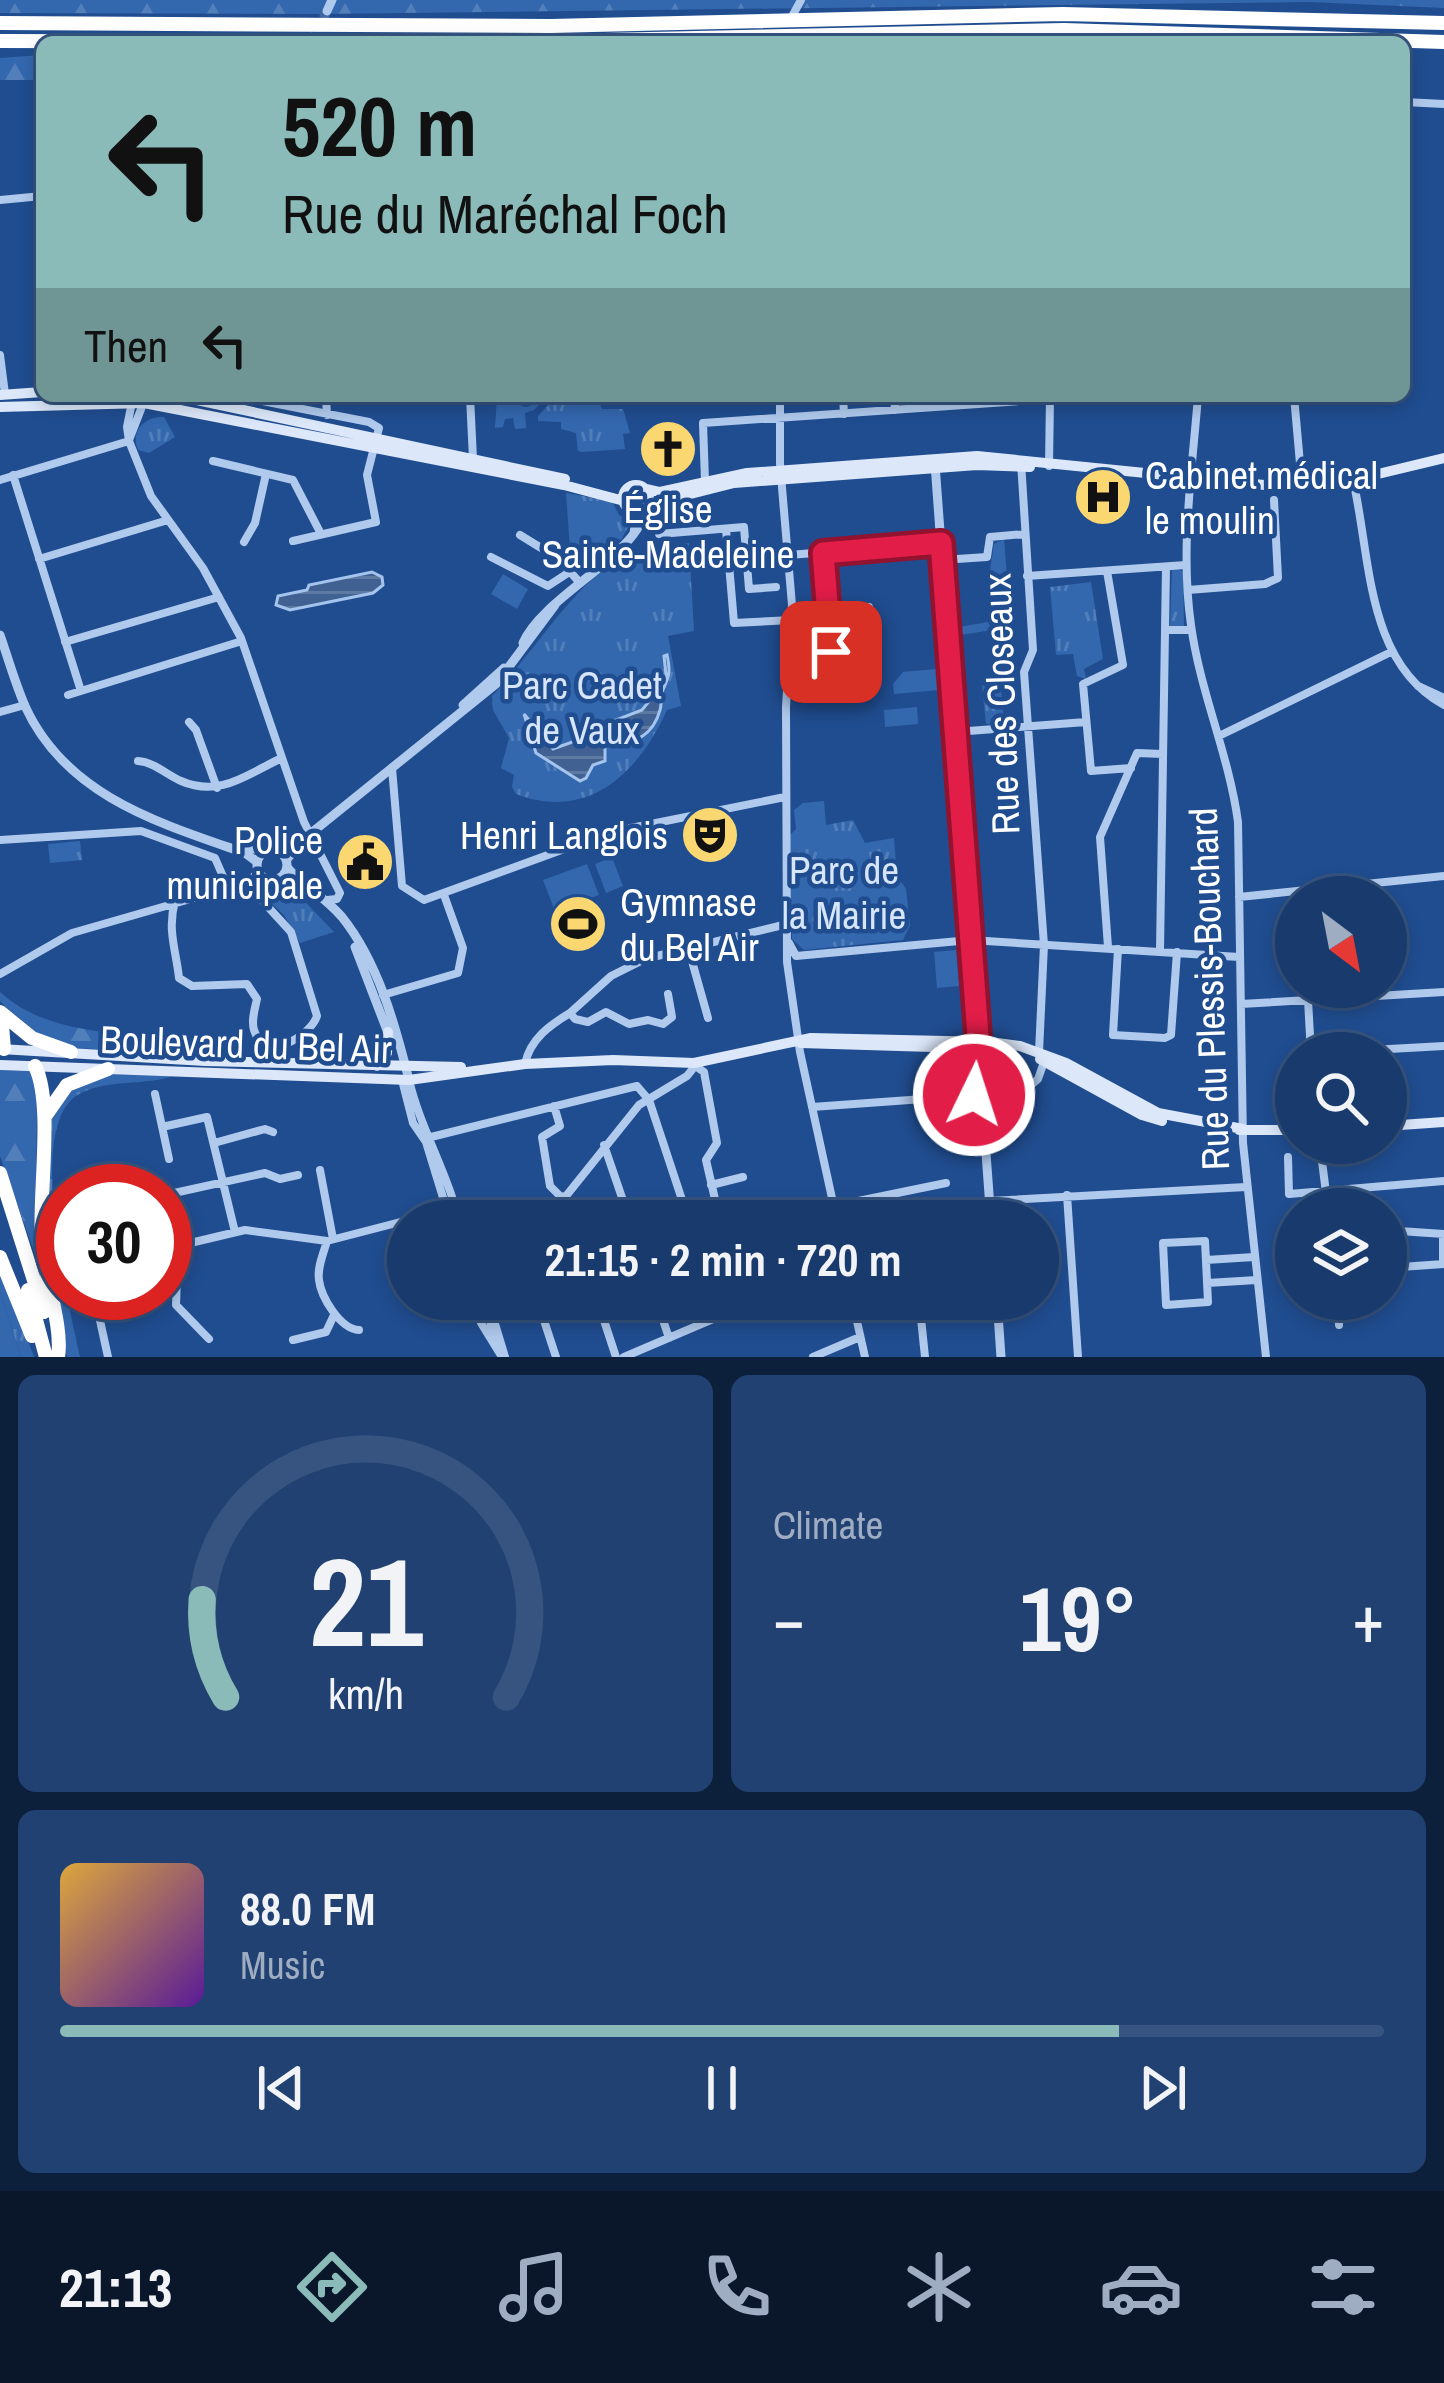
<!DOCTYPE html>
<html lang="en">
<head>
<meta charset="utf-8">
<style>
  :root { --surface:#183a6c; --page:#214172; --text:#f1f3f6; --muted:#9fadc2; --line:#36547f; --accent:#8bbbb9 }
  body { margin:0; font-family:"Archivo Narrow",sans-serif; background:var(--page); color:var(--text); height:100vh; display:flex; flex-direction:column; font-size:45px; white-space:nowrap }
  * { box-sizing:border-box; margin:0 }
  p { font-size:39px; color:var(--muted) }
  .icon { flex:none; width:66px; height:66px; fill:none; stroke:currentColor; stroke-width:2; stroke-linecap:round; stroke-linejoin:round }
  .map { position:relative; height:1357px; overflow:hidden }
  .side { display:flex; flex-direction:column; gap:18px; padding:18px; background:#0d203b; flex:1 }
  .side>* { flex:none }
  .top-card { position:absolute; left:36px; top:36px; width:1374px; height:366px; border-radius:18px; box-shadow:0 6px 18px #0003,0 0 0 3px var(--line); background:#8bbbb9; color:#111; overflow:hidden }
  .needle { width:78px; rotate:148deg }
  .tools { position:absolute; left:1275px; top:876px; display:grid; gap:24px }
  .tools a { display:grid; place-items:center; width:132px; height:132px; border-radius:50%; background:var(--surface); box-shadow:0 6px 18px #0003,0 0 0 3px var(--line); font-size:60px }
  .speed { position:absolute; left:36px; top:1164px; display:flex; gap:24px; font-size:60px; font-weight:700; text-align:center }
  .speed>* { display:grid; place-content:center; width:156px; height:156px; border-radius:50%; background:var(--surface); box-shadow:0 6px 18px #0003,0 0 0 3px var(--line); line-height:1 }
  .speed .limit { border:18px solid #d22; background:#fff; color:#111 }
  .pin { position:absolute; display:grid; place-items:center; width:102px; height:102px; color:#fff; margin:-51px; border-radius:24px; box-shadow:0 6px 18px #0006 }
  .me { position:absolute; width:132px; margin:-66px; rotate:4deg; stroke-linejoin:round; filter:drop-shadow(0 0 9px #0008) }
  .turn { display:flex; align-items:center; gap:42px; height:252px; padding:0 48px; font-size:54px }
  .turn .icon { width:156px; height:156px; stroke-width:2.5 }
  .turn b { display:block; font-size:84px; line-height:102px }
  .then { display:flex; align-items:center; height:114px; padding:0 48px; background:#0003; gap:24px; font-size:45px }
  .big { font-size:90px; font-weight:700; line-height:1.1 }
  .side .tile { flex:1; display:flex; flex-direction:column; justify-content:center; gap:18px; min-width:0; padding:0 42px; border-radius:18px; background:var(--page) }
  .side .dial { align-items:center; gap:0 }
  .dial svg { height:312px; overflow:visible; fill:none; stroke:var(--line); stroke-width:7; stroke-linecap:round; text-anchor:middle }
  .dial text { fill:var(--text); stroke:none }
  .song { display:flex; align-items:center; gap:36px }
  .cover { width:144px; height:144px; border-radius:18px; background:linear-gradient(135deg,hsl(40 70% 55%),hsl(270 70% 35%)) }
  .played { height:12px; border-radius:6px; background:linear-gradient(90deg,var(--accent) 80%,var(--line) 80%) }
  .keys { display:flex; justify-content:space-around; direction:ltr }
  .heat { display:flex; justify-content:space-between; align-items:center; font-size:66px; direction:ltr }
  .side .tiles { flex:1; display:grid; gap:18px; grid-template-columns:1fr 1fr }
  .tile:last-child { grid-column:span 2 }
  .trip { position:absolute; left:387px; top:1200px; width:672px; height:120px; border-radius:60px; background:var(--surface); box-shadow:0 6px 18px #0003,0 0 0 3px var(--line); font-weight:700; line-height:120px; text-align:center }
  .tabs { display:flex; height:192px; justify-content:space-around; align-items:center; background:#0a172b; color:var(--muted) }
  .tabs .icon { width:84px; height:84px }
  .tabs .current { color:var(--accent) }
  .tabs b { font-size:54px; color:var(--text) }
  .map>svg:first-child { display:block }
  .grass { fill:url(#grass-tufts) }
  .forest { fill:url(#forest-firs) }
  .pitch { fill:#3367ae }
  .water { fill:url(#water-rules); stroke:#a4c4ee; stroke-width:3 }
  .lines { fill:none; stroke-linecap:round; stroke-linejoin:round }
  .tertiary-tunnel { stroke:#4168a1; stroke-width:9; stroke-dasharray:9 4.5; stroke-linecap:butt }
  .minor { stroke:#b0caed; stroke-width:8 }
  .tertiary { stroke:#b0caed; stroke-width:9 }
  .secondary { stroke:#dce8fa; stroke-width:10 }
  .motorway { stroke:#fff; stroke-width:14 }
  .route-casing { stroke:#92132f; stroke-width:30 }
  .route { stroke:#e11d48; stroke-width:21 }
  .labels { text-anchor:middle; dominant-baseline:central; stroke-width:9; stroke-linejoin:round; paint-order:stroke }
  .poi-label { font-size:39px; fill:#fff; stroke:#204d90; text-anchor:start }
  .park-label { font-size:39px; fill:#d6e5f9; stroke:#204d90 }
  .street-label { font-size:39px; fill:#fff; stroke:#204d90 }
</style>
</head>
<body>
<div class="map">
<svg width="1444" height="1357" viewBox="0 0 1444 1357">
  <defs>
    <pattern id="grass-tufts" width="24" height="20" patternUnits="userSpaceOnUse" patternTransform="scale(3)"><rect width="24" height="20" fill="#3367ae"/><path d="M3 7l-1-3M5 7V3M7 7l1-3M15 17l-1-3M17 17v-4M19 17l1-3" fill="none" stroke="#527eba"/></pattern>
    <pattern id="forest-firs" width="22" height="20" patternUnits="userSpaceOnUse" patternTransform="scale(3)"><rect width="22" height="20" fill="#3367ae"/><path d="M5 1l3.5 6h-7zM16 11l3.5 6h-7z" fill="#527eba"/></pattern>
    <pattern id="water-rules" width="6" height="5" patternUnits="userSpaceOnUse" patternTransform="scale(3)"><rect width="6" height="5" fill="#416192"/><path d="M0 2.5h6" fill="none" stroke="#5e79a2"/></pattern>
  </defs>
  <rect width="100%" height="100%" fill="#204d90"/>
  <path class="grass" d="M565,396H624L600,404L602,409H623L630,433L623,434L625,449L582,452L578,451L576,433L561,429V422L538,421V416L552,401Z
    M497,398L526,407L544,400L534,410L525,413L526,428L515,429L513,418L505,419L503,427L495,428Z
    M164,417L175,437L149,453L138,450C130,431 145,416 164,417Z
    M566,493L612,501L619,515L631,522L621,540L616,538L579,572L571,564Z
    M1004,539L1014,663L999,665L1004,723L986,724L982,685L995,682L992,630L954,636L953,628L994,621L990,570L994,544Z
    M689,543L694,631L668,636L681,706L667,710C639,772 589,822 516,794L512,787L514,775L501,768L509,738L493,710L492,696C528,661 578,577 622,559C632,554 647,554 659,553V545Z
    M1172,569L1183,571L1184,627H1170Z
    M1091,582L1103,659L1084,669L1086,679L1077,676L1073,654L1056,655L1050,587Z
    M937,669L939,690L894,694L893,684L903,672Z
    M824,801L826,825L853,820L865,843L894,838L897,876L906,889L910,925L903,940L804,950L792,939L789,836L796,829L794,810L803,803Z
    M80,841L82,860L50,863L48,844Z
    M259,882L288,884L334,932L300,943L284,915L256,889Z
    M106,1074L175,1075C147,1087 106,1077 76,1096C25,1130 70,1309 80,1357H67L45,1214L49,1130L53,1111L71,1088Z
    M0,1267L34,1357H21L0,1292Z"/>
  <path class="forest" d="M0,0H1444V8L1310,2L320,14L0,13Z
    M42,55V80H0V58Z
    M0,992C36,1025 85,1030 132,1036L125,1047C96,1052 51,1049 27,1031C17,1023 9,1010 0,1001Z
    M0,1070L33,1071L37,1087L36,1221L41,1271L0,1156Z"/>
  <path class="pitch" d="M503,574L528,589L517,609L491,594Z
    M917,707L918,724L885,727L884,710Z
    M612,857L623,886L606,893L595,864Z
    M587,864L599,895L555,911L543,880Z
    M956,950L959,986L937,988L934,952Z
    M0,1292L21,1357H0Z"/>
  <path class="water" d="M372,572L382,577L383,585L373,593L290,610L276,605L278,596L307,590L309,585Z
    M667,655C671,673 669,676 662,692C660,697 662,704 660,710C653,736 633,745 609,744L605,747V761L593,765L586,778L580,781L536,753L524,714L553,749L575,741L600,740L616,720L642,710L655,694L666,675L664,656Z"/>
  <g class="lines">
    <path class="tertiary-tunnel" d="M310,42L327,11"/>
    <path class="minor" d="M790,20L801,0
      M1404,102L1444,104
      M0,200L42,196
      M0,355L5,394
      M236,396L369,422L379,428L367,475L376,522L293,541
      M326,396L327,415
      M470,396L473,459
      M780,396V464L792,605L786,707L787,962L800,1052L837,1221
      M843,396L844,414
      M894,396L895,410
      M1198,396C1192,472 1180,549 1191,625C1200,692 1229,755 1238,822L1243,1143L1266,1357
      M1294,396L1302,486
      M187,401L146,396L132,402L127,427L129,441L151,496L203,568L241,638L304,822L340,893L337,899L327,900
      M129,440L143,404
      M213,461L293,480L321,534
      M1021,462L1033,650L1024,672L1044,945L1039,1052
      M1049,466L1050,397
      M13,475L81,691
      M0,480L129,441
      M1353,480C1371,556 1365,662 1444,705
      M705,481L703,423L1050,399
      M726,529L734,623L792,620
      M659,534L744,527L749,589L776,587
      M520,535L559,559L580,583
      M244,542L255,523L266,474
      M789,555L941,543
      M491,557L548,586L571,571
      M39,559L168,520
      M942,560L987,557L990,537L1025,534
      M1107,571L1123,665L1083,684L1091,771L1131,768
      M1027,576L1186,565
      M1188,590L1265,584L1278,578L1274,500
      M827,609L869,607L874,638L868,645L830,648
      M1166,630H1191
      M65,642L219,597
      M819,653L831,652L823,553
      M790,654L808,653
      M789,662L809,660
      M1418,686L1444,698
      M68,695L242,641
      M0,712L25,705
      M189,722L196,730L217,788
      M955,732L1086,722
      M1219,736L1391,652
      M138,761C154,762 167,775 181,781C220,798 247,774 280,759
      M392,768L402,886L424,900L611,832L785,797
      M0,840L141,831L215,858L228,888
      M1239,897L1444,876
      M175,901C167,930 176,950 179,978L192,986L247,984L257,999C255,1008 251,1021 254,1030C264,1063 310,1037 317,1016L291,932L246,883
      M789,943L796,956L970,940L1239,957
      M688,947L708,1018
      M1108,947L1100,837L1137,753L1163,754
      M1118,949L1113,1035L1165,1038L1171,1035L1177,952
      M1160,951L1166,567
      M0,974L72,933L246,883L259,872
      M383,995L458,973L463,948L444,895
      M1308,1000L1311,1053
      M1241,1004L1444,992
      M570,1013L611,976L645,959L787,924
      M1316,1053L1444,1046
      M525,1064C530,1039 550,1025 570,1013L575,1019L588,1022L606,1012L629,1024L648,1020L663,1024L672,1017L668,994
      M694,1065L704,1072L717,1143L706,1160L720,1221
      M402,1080L413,1123L426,1142L445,1204
      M409,1080C419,1123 441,1161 454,1203
      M155,1094L169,1159
      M554,1106L560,1126L542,1137L550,1186L562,1198
      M812,1107L1023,1092L1038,1079L1044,1062
      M162,1127L207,1117L235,1232
      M431,1137L637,1086L649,1100L689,1221
      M214,1143L265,1129L273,1132
      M604,1145L630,1221
      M1321,1153L1328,1209
      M1288,1157L1289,1194L1444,1181
      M320,1170L333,1239
      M711,1185L743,1177
      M165,1195L265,1173L280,1179L298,1175
      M1067,1195L1078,1357
      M564,1196L572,1221
      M989,1201L1246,1187
      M443 1209a7 7 0 1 1 14 0a7 7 0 1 1-14 0Z
      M834,1206L946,1183
      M462,1213L464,1221
      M546,1221L639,1105L687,1076L695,1066
      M1386,1226L1399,1231L1444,1234
      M1443,1234V1264
      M327,1241C324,1252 317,1267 319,1280C321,1297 340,1329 359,1330
      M1205,1241L1208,1302L1166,1305L1163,1243Z
      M178,1247L176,1305L209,1339
      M165,1249L245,1230L327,1241L443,1211
      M1206,1260L1254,1257
      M1386,1268L1444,1264
      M1207,1283L1257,1280
      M94,1293L108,1357
      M537,1299L556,1357
      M597,1299L616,1357
      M656,1299L669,1338
      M714,1299L720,1316
      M852,1299L865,1357
      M919,1299L925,1357
      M1337,1299L1339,1325
      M489,1304L505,1357
      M481,1306V1323L502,1357
      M486,1306L496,1343
      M293,1340L326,1332L334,1315
      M624,1357L760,1299
      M813,1357L860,1337"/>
    <path class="tertiary" d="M327,11L332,0
      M80,401L108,396
      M935,464L991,1221
      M631,510L636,520L634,533
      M0,635C8,658 15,683 25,706C66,796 159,823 245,853L257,862
      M523,643C543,596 642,553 645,508
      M463,705L504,668
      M241,845L265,852
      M257 865a15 15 0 1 1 30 0a15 15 0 1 1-30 0Z
      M286,860L310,834L496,684L555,605
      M287,867C301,884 324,896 342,917C378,962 395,1024 409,1080
      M278,879L294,882L310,893
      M355,947L390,1038
      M997,1299L1001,1357"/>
    <path class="secondary" d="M0,395L42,392
      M178,396L565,479
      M0,407L144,403L564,485L624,501
      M623 498a13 13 0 1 1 26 0a13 13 0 1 1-26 0Z
      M647,489L660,492L747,473L977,456L1285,487L1353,480L1444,458
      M647,505L734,483L977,465L1030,467
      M801,1043L932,1047
      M0,1049L205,1061L461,1067
      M1040,1059L1142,1115L1162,1121
      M0,1065L409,1080L525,1064L613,1060L694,1063L811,1038L990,1042L1020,1046L1066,1063L1158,1113L1243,1129
      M377,1066L387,1053L388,1032
      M1386,1126L1444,1122
      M1239,1130H1296"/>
    <path class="motorway" d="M0,23L551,26L1063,14L1444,23
      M0,41L295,42
      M513,42L1064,30L1444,42
      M0,1012L32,1038L71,1052
      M1,1013L4,1049
      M35,1066C54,1104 38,1197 42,1245C45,1278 63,1327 58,1357
      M46,1115L67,1085L108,1069
      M0,1173L44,1312
      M0,1257L32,1336
      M28,1290L46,1357"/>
  </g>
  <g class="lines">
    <defs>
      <path id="route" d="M831,652L823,553L941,543L979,1049L981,1095H974"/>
    </defs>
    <use href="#route" class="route-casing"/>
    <use href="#route" class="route"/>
  </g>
  <defs>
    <symbol id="church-disc" viewBox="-11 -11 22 22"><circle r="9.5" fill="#fad771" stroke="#204d90"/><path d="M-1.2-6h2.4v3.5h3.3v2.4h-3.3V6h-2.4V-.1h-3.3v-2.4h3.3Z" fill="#111"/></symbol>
    <symbol id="hospital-disc" viewBox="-11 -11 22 22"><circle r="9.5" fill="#fad771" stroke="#204d90"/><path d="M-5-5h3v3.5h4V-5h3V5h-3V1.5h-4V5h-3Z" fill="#111"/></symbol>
    <symbol id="theatre-disc" viewBox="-11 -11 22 22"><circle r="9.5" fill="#fad771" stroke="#204d90"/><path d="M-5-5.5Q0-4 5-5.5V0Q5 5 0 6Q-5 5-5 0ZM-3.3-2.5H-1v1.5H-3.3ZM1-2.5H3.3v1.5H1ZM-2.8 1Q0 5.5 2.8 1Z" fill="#111"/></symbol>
    <symbol id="civic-disc" viewBox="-11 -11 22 22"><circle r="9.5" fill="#fad771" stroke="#204d90"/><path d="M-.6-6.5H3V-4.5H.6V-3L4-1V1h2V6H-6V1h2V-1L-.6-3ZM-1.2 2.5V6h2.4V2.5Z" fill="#111"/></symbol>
    <symbol id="stadium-disc" viewBox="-11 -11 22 22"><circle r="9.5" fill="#fad771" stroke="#204d90"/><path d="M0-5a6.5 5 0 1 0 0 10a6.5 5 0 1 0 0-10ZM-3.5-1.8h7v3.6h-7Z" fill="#111"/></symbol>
  </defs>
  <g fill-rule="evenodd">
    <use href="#church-disc" x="635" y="416" width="66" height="66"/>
    <use href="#hospital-disc" x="1070" y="464" width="66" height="66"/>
    <use href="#theatre-disc" x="677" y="802" width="66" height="66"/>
    <use href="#civic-disc" x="332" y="829" width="66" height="66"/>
    <use href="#stadium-disc" x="545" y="891" width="66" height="66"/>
  </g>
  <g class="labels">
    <g class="poi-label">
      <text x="1145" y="475">Cabinet médical<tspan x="1145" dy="45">le moulin</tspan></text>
      <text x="668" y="509" text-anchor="middle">Église<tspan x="668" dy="45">Sainte-Madeleine</tspan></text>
      <text x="668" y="835" text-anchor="end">Henri Langlois</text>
      <text x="323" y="840" text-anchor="end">Police<tspan x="323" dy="45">municipale</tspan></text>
      <text x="620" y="902">Gymnase<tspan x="620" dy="45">du Bel Air</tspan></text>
    </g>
    <g class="park-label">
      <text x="582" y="685">Parc Cadet<tspan x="582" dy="45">de Vaux</tspan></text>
      <text x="844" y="870">Parc de<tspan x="844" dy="45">la Mairie</tspan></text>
    </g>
    <g class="street-label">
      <text transform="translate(1001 704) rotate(-92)">Rue des Closeaux</text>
      <text transform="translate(1209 989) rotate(-92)">Rue du Plessis-Bouchard</text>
      <text transform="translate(246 1044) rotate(2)">Boulevard du Bel Air</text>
    </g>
  </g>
</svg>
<div class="tools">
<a><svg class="needle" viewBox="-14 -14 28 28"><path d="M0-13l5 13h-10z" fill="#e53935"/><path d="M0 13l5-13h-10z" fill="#9fadc2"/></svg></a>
<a><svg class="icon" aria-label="search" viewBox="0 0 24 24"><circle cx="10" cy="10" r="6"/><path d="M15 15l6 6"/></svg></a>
<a><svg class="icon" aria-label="layers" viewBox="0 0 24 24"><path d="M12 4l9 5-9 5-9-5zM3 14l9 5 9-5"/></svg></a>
</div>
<div class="speed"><div class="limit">30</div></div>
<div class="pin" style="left:831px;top:652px;background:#d93025"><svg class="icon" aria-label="arrive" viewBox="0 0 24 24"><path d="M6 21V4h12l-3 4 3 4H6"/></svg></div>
<svg class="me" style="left:974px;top:1095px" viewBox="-20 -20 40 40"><circle r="17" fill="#e11d48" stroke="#fff" stroke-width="3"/><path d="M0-11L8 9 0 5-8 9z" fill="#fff"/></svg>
<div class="trip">21:15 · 2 min · 720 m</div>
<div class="top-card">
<div class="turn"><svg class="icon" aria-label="left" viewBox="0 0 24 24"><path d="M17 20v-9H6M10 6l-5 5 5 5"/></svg><div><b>520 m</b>Rue du Maréchal Foch</div></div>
<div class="then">Then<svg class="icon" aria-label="left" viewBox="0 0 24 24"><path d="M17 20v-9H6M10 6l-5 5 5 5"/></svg></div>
</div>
</div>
<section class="side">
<div class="tiles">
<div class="tile dial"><svg viewBox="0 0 100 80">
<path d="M14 69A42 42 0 1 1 86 69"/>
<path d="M14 69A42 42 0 0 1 8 44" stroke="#8bbbb9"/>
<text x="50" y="56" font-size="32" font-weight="700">21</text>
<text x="50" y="72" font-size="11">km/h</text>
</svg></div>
<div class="tile"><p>Climate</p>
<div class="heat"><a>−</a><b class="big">19°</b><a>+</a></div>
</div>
<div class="tile">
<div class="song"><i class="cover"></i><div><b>88.0 FM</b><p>Music</p></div></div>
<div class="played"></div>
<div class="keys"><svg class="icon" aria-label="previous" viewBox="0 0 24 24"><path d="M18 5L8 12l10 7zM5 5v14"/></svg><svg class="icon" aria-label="pause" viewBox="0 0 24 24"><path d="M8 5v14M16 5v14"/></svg><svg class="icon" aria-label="next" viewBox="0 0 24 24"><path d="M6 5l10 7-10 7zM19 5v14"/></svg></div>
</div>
</div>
</section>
<nav class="tabs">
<b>21:13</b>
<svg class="icon current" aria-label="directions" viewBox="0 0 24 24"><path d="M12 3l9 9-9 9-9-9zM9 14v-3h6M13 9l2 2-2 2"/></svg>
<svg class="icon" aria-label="music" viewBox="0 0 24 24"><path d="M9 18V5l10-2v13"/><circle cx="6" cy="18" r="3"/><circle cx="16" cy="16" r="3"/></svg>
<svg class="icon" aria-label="phone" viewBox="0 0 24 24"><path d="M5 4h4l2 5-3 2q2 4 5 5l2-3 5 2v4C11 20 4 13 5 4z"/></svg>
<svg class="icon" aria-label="climate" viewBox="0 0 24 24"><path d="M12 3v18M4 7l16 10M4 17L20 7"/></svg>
<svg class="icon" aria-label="car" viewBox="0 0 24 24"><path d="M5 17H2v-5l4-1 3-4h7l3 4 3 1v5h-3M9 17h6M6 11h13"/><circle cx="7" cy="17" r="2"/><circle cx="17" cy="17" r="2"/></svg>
<svg class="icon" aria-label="filters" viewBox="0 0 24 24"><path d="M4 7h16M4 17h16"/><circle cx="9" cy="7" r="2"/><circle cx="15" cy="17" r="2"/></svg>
</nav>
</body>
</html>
